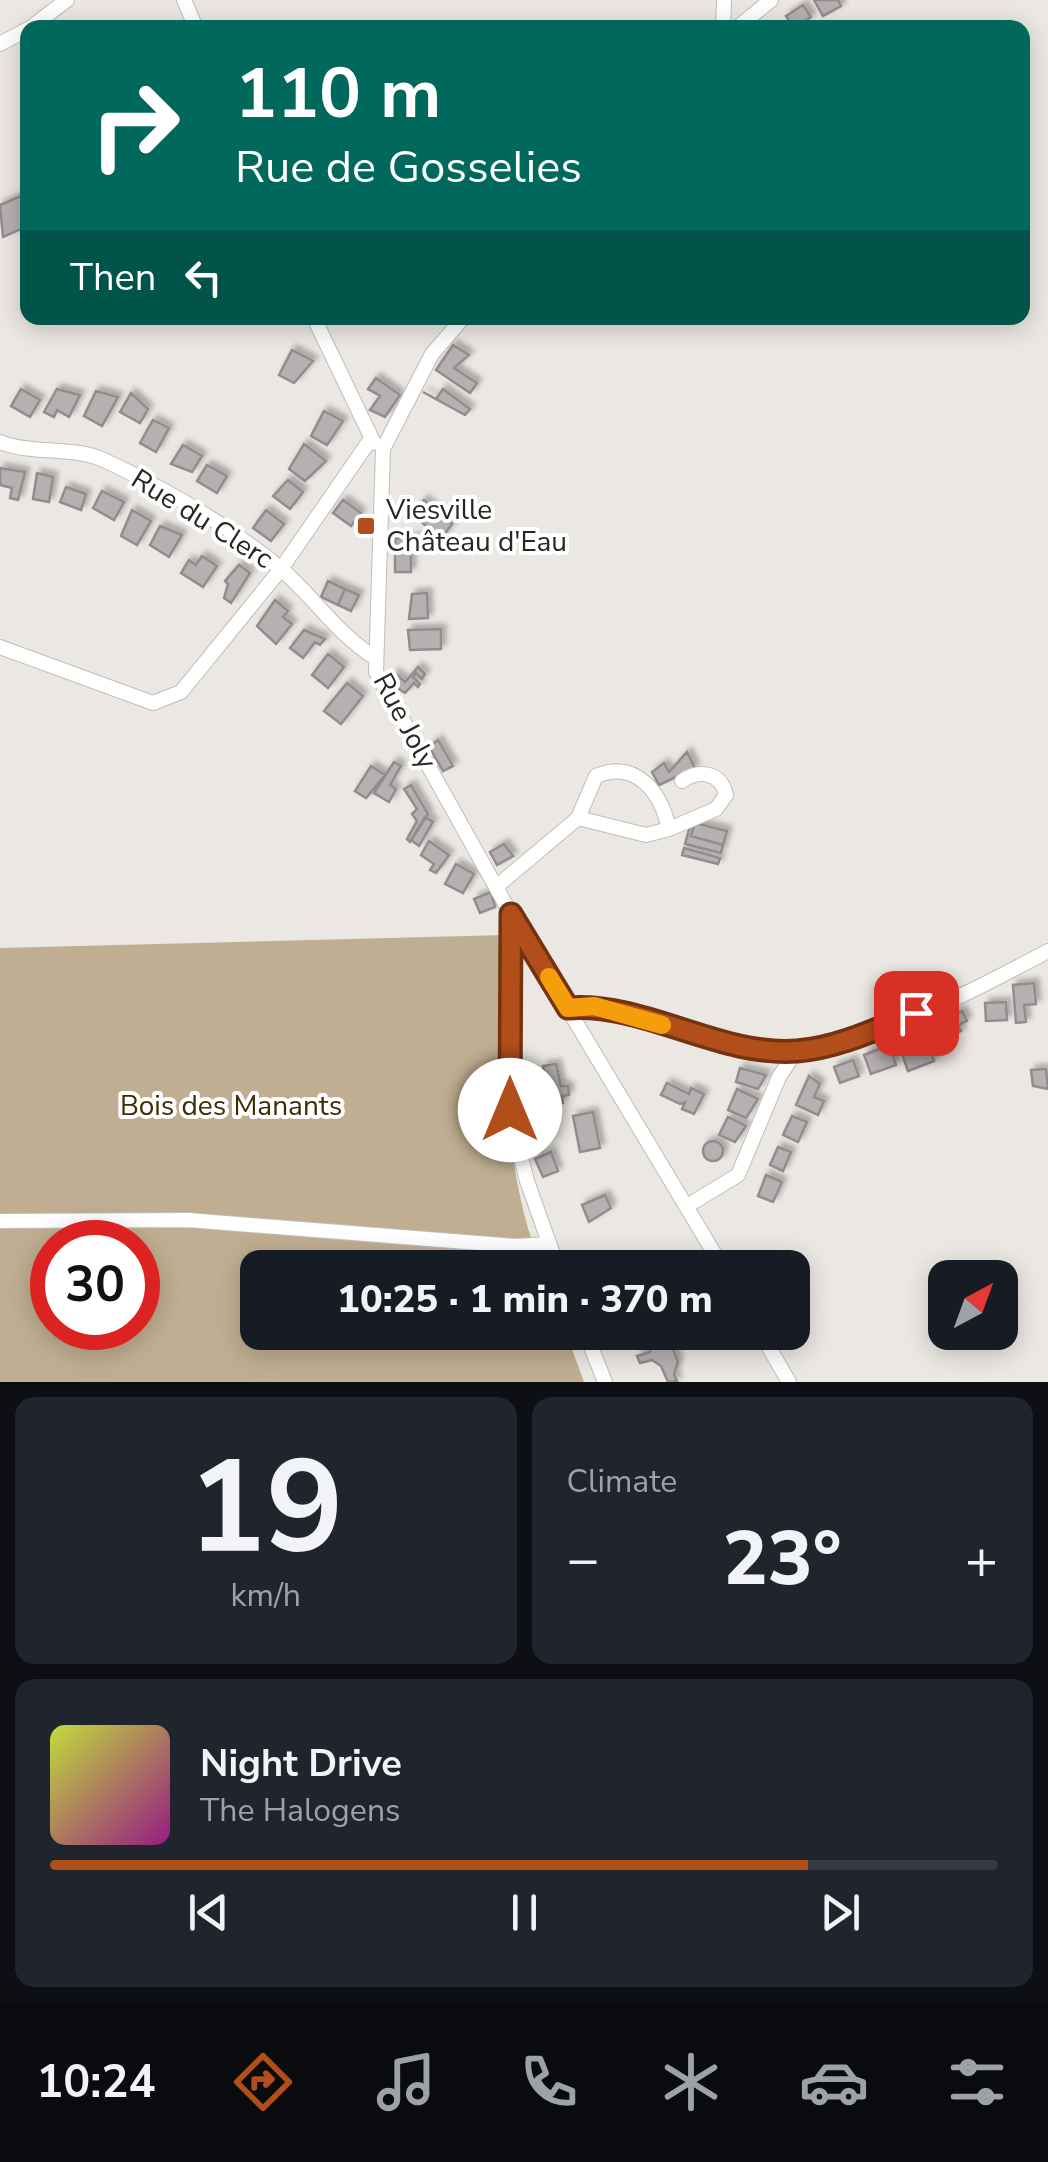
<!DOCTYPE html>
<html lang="en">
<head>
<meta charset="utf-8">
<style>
  :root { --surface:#171b24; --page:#20242c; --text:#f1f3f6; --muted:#9ea1a6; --line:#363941; --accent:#b14e19 }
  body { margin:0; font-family:"Nunito Sans",sans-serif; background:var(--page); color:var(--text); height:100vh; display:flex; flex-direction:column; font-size:38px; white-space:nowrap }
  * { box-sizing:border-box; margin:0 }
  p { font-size:32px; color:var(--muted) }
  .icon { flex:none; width:55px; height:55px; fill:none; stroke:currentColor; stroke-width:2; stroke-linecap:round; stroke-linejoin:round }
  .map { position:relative; height:1382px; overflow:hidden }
  .sheet { display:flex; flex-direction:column; gap:15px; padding:15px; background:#0d0f14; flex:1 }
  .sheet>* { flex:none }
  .hud { position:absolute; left:20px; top:20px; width:1010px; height:305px; border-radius:20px; box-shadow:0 5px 25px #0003; background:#00695c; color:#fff; overflow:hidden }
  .needle { width:65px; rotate:41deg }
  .controls { position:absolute; left:928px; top:1260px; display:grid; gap:20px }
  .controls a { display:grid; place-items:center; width:90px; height:90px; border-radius:20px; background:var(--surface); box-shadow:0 5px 25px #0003; font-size:50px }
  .speed { position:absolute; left:30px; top:1220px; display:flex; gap:20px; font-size:50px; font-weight:700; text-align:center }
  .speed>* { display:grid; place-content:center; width:130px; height:130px; border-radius:50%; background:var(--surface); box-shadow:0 5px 25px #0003; line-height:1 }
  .speed .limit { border:15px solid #d22; background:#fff; color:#111 }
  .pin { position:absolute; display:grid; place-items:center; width:85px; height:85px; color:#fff; margin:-42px; border-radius:20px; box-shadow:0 5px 15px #0006 }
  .me { position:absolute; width:110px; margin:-55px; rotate:0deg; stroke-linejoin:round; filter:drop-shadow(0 0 8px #0008) }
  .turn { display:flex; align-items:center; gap:35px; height:210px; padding:0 50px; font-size:45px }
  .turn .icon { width:130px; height:130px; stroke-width:2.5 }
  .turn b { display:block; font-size:70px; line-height:85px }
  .then { display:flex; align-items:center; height:95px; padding:0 50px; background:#0003; gap:20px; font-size:38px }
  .big { font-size:75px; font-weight:800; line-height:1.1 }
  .sheet .tile { flex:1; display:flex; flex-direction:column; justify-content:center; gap:15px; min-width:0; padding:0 35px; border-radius:20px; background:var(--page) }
  .sheet .dial { align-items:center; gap:0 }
  .dial b { font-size:130px; line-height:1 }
  .song { display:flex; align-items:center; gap:30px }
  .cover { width:120px; height:120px; border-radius:15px; background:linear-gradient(135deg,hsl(70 70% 55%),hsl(310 70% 35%)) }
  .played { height:10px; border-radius:5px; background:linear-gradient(90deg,var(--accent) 80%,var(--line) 80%) }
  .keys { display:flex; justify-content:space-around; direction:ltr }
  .heat { display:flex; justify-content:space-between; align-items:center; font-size:55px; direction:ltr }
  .sheet .tiles { flex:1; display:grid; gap:15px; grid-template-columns:1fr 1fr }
  .tile:last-child { grid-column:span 2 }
  .trip { position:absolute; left:240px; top:1250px; width:570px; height:100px; border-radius:20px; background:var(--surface); box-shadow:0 5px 25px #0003; font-weight:800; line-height:100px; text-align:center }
  .dock { display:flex; height:160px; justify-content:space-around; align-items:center; background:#090b0e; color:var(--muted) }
  .dock .icon { width:70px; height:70px }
  .dock .active { color:var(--accent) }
  .dock b { font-size:45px; color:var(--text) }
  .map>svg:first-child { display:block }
  .forest { fill:#bfae91; fill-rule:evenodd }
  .building { fill:#b6b0b2; stroke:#928c8d; stroke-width:2.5; filter:url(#shadow) }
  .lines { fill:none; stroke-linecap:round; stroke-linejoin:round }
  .minor-casing { stroke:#c0bdb8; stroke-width:16 }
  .minor { stroke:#fff; stroke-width:14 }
  .route-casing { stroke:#733310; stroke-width:25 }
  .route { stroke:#b14e19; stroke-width:18 }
  .slow { stroke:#f59e0b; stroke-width:18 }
  .poi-dot { fill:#b14e19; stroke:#fff; stroke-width:4 }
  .labels { text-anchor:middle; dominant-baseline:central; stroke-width:8; stroke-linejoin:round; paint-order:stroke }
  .poi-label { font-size:28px; fill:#282725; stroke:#fff; text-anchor:start }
  .street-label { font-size:28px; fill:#282725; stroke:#fff }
  .park-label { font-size:28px; fill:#3f2c04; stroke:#fff }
</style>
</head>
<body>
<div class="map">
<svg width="1048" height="1382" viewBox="0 0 1048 1382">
  <defs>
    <filter id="shadow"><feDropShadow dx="4.5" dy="-4.5" stdDeviation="2.5" flood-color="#0004"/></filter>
  </defs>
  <rect width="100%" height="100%" fill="#ebe8e3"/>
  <path class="forest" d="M505,935C504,1047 500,1161 541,1267L258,1268V1332L566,1333L584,1382H0V948ZM52,1242H138V1328H52Z"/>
  <path class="building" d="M814,0H838L841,6L823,16Z
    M803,5L811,17L794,28L786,16Z
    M28,193V226L3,237L0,205Z
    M453,345L469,355L454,368L477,383L470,393L436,370Z
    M292,350L313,361L294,383L279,375Z
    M376,378L400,395L385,417L370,410L380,396L368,389Z
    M21,389L40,400L30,417L11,406Z
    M57,389L80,395L69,417L57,410L54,417L44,412Z
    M443,389L470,409L465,415L423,392L436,399Z
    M96,391L118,397L102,426L84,416Z
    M131,393L148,409L140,423L120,412Z
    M324,411L343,421L327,445L311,436Z
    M153,420L169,428L156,452L140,443Z
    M304,444L326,461L305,481L289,469Z
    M183,445L202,456L192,472L171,464Z
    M207,465L227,476L217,493L197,481Z
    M0,468L25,472L18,500L10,498L12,488L0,485Z
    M37,473L53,477L49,502L33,499Z
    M288,480L303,492L290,509L273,496Z
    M66,487L86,494L81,510L60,502Z
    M102,491L124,502L114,520L93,508Z
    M343,500L361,513L351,526L333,513Z
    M424,500L452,524L441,539L412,514Z
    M132,510L151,521L137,545L121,536Z
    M266,510L284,524L271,541L253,528Z
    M160,526L182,535L169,557L150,545Z
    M395,538H419V553H411V572H395Z
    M202,556L217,566L203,587L181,573L189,560L196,565Z
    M239,565L250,573L231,603L224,598L228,584L225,581Z
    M328,581L345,589L338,605L321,597Z
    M345,589L359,595L351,611L338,605Z
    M427,593L428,618L409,619L412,594Z
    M275,600L288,611L283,617L292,624L276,644L257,626Z
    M441,629V649L410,650L408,630Z
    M304,630L325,639L320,645L315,642L303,658L290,648Z
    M328,654L344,667L328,688L312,675Z
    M418,667L425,674L422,679L416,673L413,677L420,684L418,687L414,683L405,693L397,688L392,677L395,673L405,682Z
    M347,683L363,696L341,724L324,711Z
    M438,740L453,766L443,771L429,747Z
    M687,752L695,768L659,785L652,772L664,763L669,772Z
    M394,762L401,766L390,785L396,789L389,802L374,793Z
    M371,766L385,775L366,798L355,791Z
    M411,785L428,814L410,842L407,839L417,821L412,814L417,809L404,789Z
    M425,817L433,822L419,846L411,840Z
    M691,822L695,823L691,836L723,845L721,853L685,844Z
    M695,823L727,831L723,845L691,836Z
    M429,841L449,855L436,873L430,870L434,864L421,855Z
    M504,844L513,856L497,865L490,852Z
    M684,848L720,858L718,864L682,855Z
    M456,864L474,874L463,893L445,884Z
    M491,892L495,907L480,913L474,899Z
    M1034,983L1036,1004L1024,1005L1026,1022L1016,1023L1013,985Z
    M1006,1002L1007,1020L986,1021L985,1003Z
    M962,1011L967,1021L958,1025L961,1031L940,1041L932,1024Z
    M924,1034L934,1061L908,1071L899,1046Z
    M889,1045L896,1065L871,1074L864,1055Z
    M853,1060L859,1076L840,1083L834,1067Z
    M556,1064L561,1086H568L569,1095L562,1096L563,1103L550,1105L543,1066Z
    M740,1068L766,1075L758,1089L736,1082Z
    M1046,1069L1048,1089L1033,1086L1031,1070Z
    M809,1076L820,1084L814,1097L824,1101L818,1115L796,1105Z
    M667,1083L689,1094L691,1088L704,1094L694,1114L682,1109L685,1102L680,1104L661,1095Z
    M737,1089L758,1099L746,1118L728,1110Z
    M538,1099L544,1116L525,1120V1101Z
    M593,1112L600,1148L580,1152L573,1116Z
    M792,1116L807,1122L798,1142L783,1135Z
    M728,1117L746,1126L735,1142L719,1135Z
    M703 1151a10 10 0 1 1 20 0a10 10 0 1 1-20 0Z
    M778,1147L791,1152L783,1171L770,1165Z
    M551,1152L558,1171L543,1177L535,1159Z
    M766,1175L782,1182L773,1202L758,1196Z
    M605,1195L611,1208L589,1222L582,1205Z
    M678,1335L680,1339L671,1343L678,1362L674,1374L677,1381L668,1382L661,1366L652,1360L640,1363L637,1356L650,1352L651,1345Z"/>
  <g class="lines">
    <defs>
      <path id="minor" d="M184,0L196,28
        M30,28L67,0
        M723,28L724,0
        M737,28L771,0
        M0,44L28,29
        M314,318L374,443
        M463,318L432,354L383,449L376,672L511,914L723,1268
        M0,442C33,455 73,446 104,460C165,489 228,525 280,568C313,596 337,634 374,657
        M0,647L153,703L181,692L281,569L370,440
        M669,829L716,809L726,795C721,772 699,769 682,781
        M496,887L578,818L646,835L669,829C661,792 636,759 596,776L578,818
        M511,916L509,1111L527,1181L558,1268
        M568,1008C624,1004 677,1035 732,1044C752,1047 780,1053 800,1051C883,1039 975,990 1048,951
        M687,1206L738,1175L779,1077L796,1051
        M0,1221L188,1220L515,1246L548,1244
        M585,1332L605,1382
        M760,1332L789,1382"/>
    </defs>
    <use href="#minor" class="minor-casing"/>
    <use href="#minor" class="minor"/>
  </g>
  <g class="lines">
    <defs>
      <path id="route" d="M510,1110L511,914L568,1008C645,1002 719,1057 797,1051C838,1048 879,1028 916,1013"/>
    </defs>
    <use href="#route" class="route-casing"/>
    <use href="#route" class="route"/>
    <path class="slow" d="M549,977L568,1008L594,1006L662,1025"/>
  </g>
  <rect class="poi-dot" x="356" y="516" width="20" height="20" rx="5"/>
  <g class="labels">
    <g class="poi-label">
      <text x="386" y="510">Viesville<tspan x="386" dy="32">Château d'Eau</tspan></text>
    </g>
    <g class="street-label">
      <text transform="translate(202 519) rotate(32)">Rue du Clerc</text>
      <text transform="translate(405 721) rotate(62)">Rue Joly</text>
    </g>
    <g class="park-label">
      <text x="231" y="1106">Bois des Manants</text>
    </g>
  </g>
</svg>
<div class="controls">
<a><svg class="needle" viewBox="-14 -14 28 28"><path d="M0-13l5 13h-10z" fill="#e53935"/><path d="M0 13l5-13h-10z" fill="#9ea1a6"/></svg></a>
</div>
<div class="speed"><div class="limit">30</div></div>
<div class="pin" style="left:916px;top:1013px;background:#d93025"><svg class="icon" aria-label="arrive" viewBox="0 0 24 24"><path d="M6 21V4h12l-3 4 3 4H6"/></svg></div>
<svg class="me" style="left:510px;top:1110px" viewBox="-20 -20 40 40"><circle r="19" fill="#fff"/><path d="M0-13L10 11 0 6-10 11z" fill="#b14e19"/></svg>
<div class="trip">10:25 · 1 min · 370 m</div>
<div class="hud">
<div class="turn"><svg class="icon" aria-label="right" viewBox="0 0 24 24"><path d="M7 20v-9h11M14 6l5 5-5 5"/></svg><div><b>110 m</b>Rue de Gosselies</div></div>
<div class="then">Then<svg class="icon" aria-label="left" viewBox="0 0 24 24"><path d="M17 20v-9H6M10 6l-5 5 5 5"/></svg></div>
</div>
</div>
<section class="sheet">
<div class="tiles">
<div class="tile dial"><b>19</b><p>km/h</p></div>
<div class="tile"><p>Climate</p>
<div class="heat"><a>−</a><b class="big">23°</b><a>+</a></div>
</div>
<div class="tile">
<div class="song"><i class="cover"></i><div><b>Night Drive</b><p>The Halogens</p></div></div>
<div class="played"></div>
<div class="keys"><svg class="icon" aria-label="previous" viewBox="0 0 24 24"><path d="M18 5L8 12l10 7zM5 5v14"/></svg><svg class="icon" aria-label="pause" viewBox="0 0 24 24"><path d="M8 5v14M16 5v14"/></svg><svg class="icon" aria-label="next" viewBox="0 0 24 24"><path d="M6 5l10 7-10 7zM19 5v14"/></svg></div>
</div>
</div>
</section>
<nav class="dock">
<b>10:24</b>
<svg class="icon active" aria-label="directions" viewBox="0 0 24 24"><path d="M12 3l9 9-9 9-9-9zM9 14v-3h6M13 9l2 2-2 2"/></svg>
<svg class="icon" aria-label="music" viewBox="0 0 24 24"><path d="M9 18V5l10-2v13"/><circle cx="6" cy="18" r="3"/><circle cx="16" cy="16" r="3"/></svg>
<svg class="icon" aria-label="phone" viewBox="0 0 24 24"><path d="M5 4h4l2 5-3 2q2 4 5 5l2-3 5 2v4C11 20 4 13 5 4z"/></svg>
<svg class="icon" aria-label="climate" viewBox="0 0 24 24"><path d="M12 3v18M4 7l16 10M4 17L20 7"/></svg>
<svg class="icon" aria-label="car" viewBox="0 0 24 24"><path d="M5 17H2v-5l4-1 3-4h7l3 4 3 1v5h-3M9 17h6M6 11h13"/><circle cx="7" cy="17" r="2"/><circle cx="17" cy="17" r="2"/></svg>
<svg class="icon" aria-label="filters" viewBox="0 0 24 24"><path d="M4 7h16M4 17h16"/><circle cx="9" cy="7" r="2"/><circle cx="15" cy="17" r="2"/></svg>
</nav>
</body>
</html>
